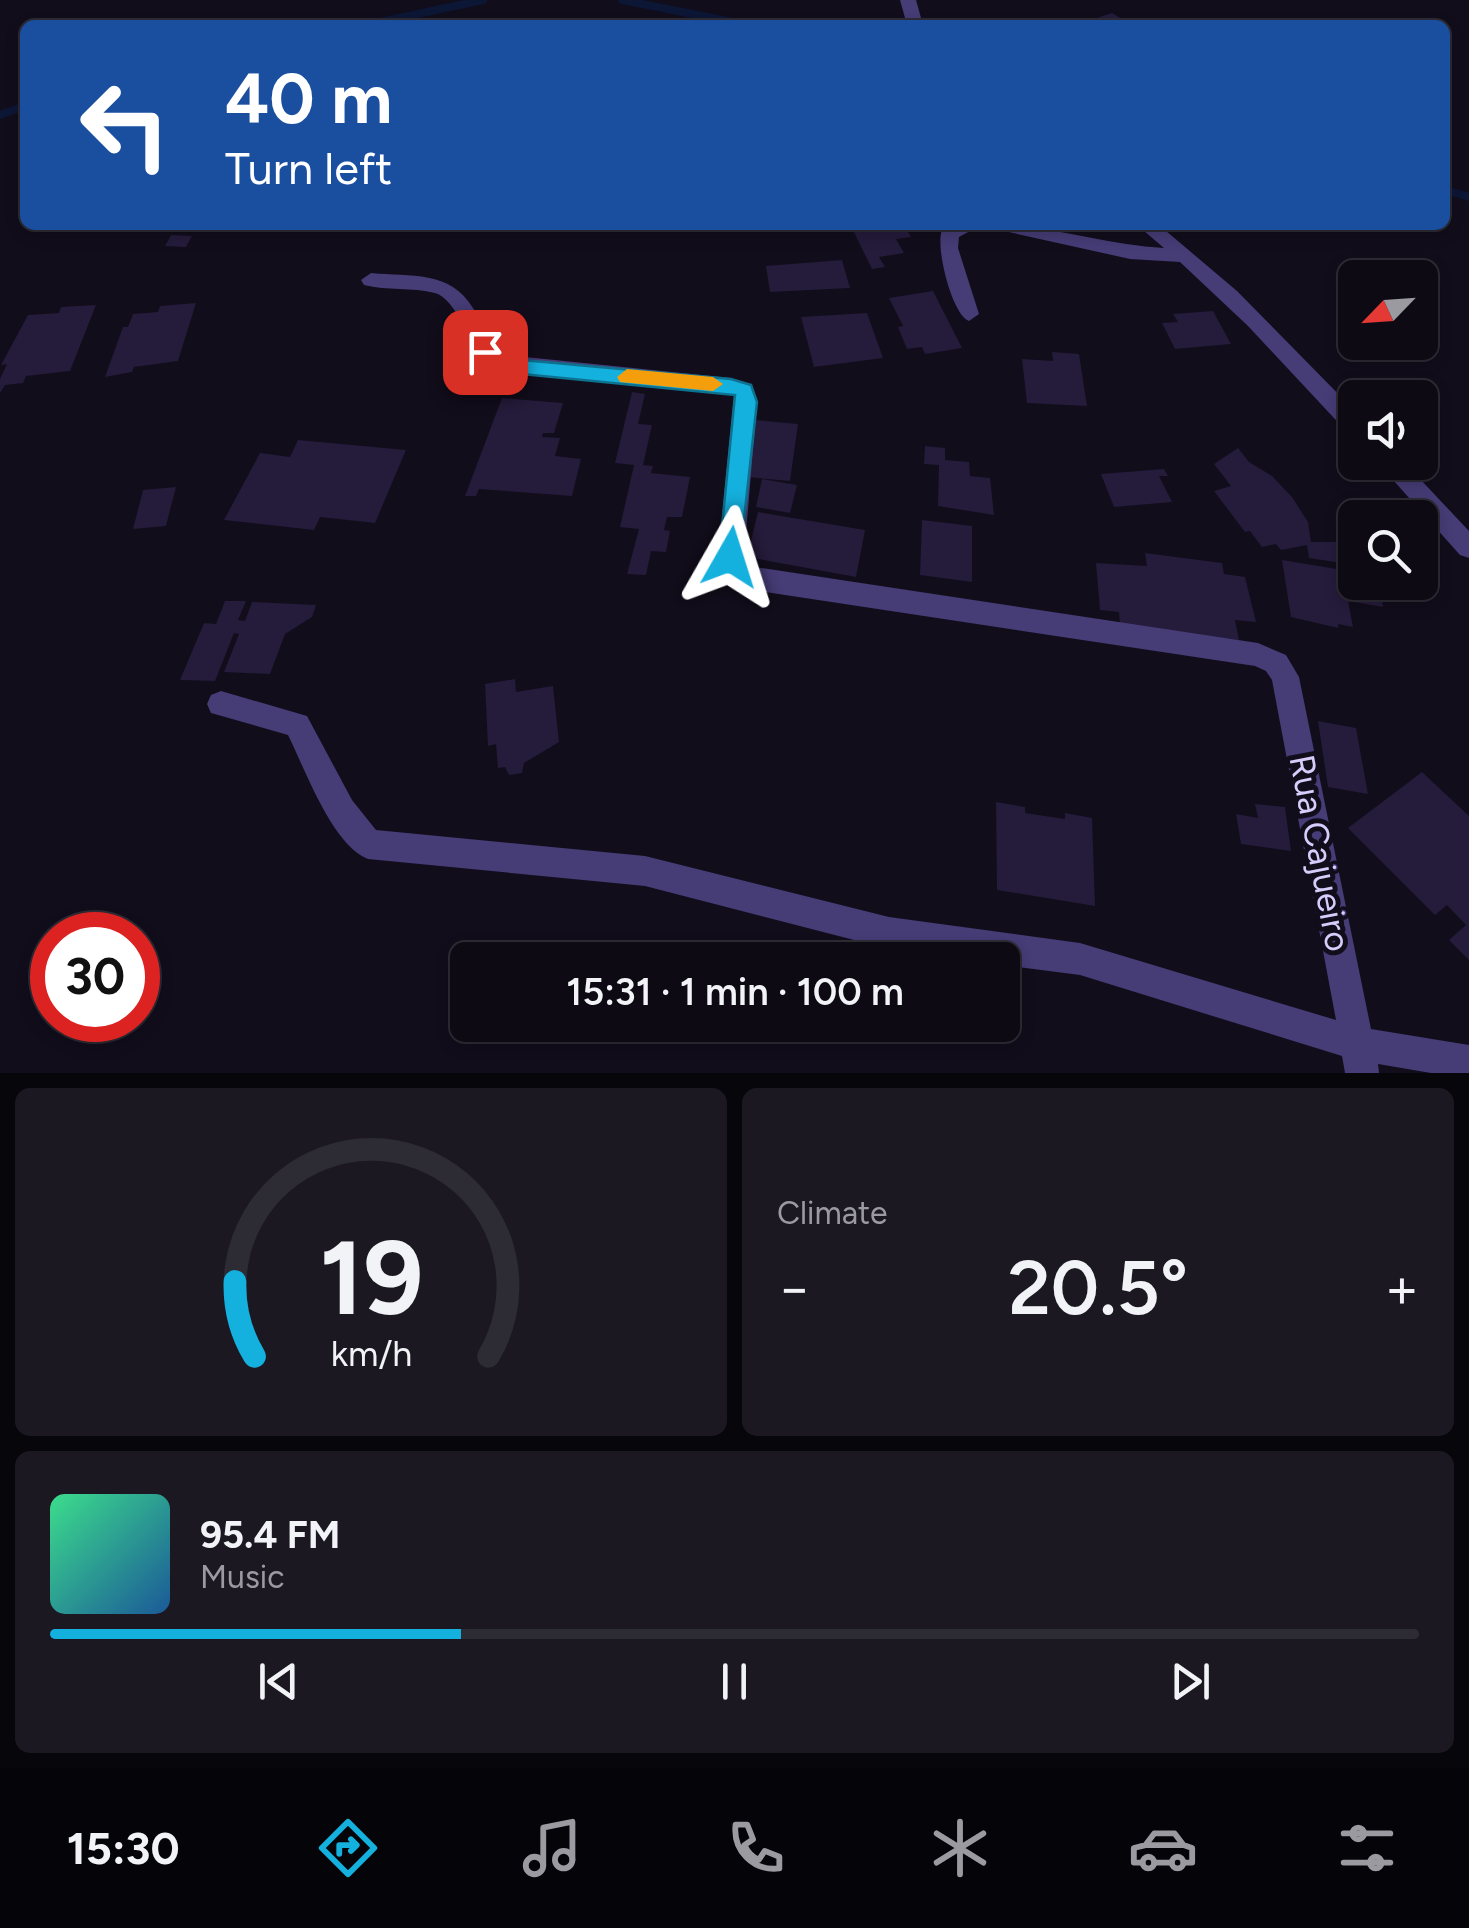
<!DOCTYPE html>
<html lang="en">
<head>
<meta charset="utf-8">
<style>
  :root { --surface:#0d0a14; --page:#1b1822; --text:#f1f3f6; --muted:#9a9aa0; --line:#2d2b34; --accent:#14b0de }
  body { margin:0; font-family:Figtree,sans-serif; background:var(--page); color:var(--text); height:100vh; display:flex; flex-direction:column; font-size:38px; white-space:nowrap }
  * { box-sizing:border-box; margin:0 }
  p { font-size:32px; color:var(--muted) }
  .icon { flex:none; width:55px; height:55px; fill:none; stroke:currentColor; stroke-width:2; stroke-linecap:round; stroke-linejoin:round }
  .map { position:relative; height:1073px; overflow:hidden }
  .sheet { display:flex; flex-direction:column; gap:15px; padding:15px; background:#07060b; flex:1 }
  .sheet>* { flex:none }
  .guide { position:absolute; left:20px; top:20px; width:1430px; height:210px; border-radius:15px; box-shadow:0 5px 15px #0003,0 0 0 2px var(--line); background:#1a4fa0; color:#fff; overflow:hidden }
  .needle { width:65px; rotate:245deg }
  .buttons { position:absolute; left:1338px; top:260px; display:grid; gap:20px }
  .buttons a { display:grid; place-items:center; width:100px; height:100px; border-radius:15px; background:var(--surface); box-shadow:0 5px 15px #0003,0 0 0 2px var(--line); font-size:50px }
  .speed { position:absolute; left:30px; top:912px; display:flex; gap:20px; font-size:50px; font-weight:700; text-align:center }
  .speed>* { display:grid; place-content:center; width:130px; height:130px; border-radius:50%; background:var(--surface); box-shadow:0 5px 15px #0003,0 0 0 2px var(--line); line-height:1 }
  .speed .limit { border:15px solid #d22; background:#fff; color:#111 }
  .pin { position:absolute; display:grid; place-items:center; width:85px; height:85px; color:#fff; margin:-42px; border-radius:20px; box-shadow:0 5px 15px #0006 }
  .me { position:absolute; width:110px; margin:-55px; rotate:6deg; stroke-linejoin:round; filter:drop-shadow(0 0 8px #0008) }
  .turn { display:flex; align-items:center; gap:35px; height:210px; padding:0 40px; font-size:45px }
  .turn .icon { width:130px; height:130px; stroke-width:2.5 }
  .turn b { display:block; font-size:70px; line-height:85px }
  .big { font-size:75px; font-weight:600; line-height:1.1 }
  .sheet .widget { flex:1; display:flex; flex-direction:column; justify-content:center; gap:15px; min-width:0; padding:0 35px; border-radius:15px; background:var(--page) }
  .sheet .dial { align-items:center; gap:0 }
  .dial svg { height:260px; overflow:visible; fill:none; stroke:var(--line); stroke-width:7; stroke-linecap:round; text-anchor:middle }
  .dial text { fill:var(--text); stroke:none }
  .song { display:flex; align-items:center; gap:30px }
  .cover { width:120px; height:120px; border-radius:15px; background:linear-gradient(135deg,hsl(150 70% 55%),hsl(210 70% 35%)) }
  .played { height:10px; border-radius:5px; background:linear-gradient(90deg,var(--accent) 30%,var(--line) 30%) }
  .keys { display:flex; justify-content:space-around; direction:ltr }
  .heat { display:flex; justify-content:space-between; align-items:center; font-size:55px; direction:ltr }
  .sheet .tiles { flex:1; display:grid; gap:15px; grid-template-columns:1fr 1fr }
  .widget:last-child { grid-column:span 2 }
  .trip { position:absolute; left:450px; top:942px; width:570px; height:100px; border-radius:15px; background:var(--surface); box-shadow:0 5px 15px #0003,0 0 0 2px var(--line); font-weight:600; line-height:100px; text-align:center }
  .menu { display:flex; height:160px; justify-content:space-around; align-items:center; background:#050408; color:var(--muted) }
  .menu .icon { width:70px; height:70px }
  .menu .on { color:var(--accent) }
  .menu b { font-size:45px; color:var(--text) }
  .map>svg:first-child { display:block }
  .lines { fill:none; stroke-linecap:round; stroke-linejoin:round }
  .stream { stroke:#0c1635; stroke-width:8 }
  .building { fill:#251b3b }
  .minor { fill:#463c76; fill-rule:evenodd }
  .route { fill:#14b0de; stroke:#0d7290; stroke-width:2.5 }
  .slow { fill:#f59e0b }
  .labels { text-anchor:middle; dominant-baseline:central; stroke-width:10; stroke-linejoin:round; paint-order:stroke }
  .near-street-label { font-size:35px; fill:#d7ccfa; stroke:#110d1b }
</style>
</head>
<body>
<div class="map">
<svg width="1469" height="1073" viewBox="0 0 1469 1073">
  <rect width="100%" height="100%" fill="#110d1b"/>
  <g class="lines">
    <path class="stream" d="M622,0L748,25
      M366,25L483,0
      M0,115L25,106
      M1445,190L1469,197"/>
  </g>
  <path class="building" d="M1112,13L1132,25L1087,22L1100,17Z
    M904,225L911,237L896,239L904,253L879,257L885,267L872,269L851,226Z
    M171,235L192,236L186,247L165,246Z
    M842,260L850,288L770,292L766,266Z
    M933,291L962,348L925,354L922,347L907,349L898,327L903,326L889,298Z
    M196,303L178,361L134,367L132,372L105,377L123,327H128L133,314L158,312L160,306Z
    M96,305L70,371L26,376L23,383L5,385L0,393V379L7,364L1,365L28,315L59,313L61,307Z
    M1213,311L1231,344L1175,349L1162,323L1178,322L1173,314Z
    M867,313L883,358L814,367L801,317Z
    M1052,352L1079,354L1087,406L1027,403L1022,359L1053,361Z
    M632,392L645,394L638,424L652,425L643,465L653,466L651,473L690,477L682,517H667L664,530L670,531L666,552L651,551L646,575L627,574L639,529L620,527L634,465L615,463Z
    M502,398L563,403L554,433H543L542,437L560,438L555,456L581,459L572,496L479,489L476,496H465Z
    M755,420L798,424L790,481L747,477Z
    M298,440L406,450L375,523L320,517L314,530L224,520L260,453L290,457Z
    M925,446L945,448V460L969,462L970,476L990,478L994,515L938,506L939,465L924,464Z
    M1238,448L1249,462L1272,476L1292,497L1308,522L1311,542H1338L1355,550V565L1309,558L1307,545L1281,550L1276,544L1262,547L1250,531L1245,532L1214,491L1231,486L1214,464Z
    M1164,469L1168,476H1159L1172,502L1114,507L1101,474Z
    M762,479L797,485L790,513L756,507Z
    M176,487L166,526L133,529L143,490Z
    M758,512L865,530L856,577L747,557Z
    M922,520L972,526V582L920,575Z
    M1145,553L1222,563L1224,574L1245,577L1256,622L1235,620L1239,640L1120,626L1119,612L1100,610L1096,563L1147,566Z
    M1282,560L1355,572V582H1379L1383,607L1348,601L1353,627L1338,624V628L1291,617Z
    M225,601H246L238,620L245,621L252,602L316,605L312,617L285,634L270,674L224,672L239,634L234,633L215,681L180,680L204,623L216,624Z
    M515,679L516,692L553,686L559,742L524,763L522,773L509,775L505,767L498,768L496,744L488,746L485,684Z
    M1318,721L1356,728L1368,794L1328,787Z
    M1422,772L1469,816V960L1449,940L1466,925L1447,905L1435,915L1348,828Z
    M996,802L1025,807V813L1065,819V813L1092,818L1095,906L997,890Z
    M1255,804L1285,807L1291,851L1241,844L1236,814L1258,818Z"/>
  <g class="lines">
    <path class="minor" d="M900,0H916L923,25H907Z
      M954,225H981L959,237L958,248L979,314L969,321C952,315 935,247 942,230Z
      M994,225C1052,225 1106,245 1164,248L1137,225H1159L1237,291L1355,411V434L1347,432L1248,326L1180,262L1130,259L1004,231Z
      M371,273C411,277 450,270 473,308C484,324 490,342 505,355L731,378L752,384L757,402L744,557L748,566L1258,643L1286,655L1299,677L1371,1029L1469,1045V1073H1431L1378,1064L1379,1073H1345L1342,1056L1080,975L1002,965V960H969L889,949L645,886L368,859C332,845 305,769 288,735L211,713L207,704L211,695L221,691L307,716L352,800L376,830L645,856L889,917L1080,943L1336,1020L1272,680L1266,671L1255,666L758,591L730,580L718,557L734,395L491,367C473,350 456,298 435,293C412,287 387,291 364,285L361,280Z
      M1377,462H1404L1469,531V558L1460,555Z"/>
  </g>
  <path class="route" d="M485,345L522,360L731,379L751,385L757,402L739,564H722L719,557L735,395L522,374C503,370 487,367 475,352Z"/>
  <path class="slow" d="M627,369L713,377L723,384L713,391L620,382L617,377Z"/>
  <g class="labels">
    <g class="near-street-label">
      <text transform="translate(1320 853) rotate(79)">Rua Cajueiro</text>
    </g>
  </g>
</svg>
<div class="buttons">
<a><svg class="needle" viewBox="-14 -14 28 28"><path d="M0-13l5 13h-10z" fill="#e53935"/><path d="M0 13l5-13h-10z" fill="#9a9aa0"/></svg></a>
<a><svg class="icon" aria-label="sound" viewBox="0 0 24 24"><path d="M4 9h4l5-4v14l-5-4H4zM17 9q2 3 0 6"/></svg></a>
<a><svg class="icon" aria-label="search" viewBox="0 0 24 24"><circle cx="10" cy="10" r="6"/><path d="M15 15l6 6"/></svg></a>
</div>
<div class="speed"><div class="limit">30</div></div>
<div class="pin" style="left:485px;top:352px;background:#d93025"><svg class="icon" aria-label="arrive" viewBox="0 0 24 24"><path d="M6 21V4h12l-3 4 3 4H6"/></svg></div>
<svg class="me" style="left:730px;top:557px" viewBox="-20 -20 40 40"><path d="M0-17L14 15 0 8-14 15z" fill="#14b0de" stroke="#fff" stroke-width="4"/></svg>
<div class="trip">15:31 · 1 min · 100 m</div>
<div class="guide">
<div class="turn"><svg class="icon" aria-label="left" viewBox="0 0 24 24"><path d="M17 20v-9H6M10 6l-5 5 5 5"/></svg><div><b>40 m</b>Turn left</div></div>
</div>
</div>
<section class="sheet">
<div class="tiles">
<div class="widget dial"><svg viewBox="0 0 100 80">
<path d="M14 69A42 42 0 1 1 86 69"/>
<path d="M14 69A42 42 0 0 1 8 46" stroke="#14b0de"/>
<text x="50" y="56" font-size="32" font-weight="700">19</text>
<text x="50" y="72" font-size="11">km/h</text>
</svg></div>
<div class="widget"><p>Climate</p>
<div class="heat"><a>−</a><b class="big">20.5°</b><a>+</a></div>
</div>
<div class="widget">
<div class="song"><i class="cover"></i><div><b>95.4 FM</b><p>Music</p></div></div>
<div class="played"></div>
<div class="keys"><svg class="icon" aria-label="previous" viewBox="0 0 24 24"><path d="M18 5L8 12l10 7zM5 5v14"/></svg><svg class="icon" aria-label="pause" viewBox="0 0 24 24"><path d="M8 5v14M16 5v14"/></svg><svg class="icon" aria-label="next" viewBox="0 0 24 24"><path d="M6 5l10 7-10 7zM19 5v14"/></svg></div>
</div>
</div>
</section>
<nav class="menu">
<b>15:30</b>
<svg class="icon on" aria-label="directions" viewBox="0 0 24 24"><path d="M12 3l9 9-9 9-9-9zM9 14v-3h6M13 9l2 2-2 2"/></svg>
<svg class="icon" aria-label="music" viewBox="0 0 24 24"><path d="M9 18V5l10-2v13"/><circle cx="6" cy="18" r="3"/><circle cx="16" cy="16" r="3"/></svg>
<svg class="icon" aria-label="phone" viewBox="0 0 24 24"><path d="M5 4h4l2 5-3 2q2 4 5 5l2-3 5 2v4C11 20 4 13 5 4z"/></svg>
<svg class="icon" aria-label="climate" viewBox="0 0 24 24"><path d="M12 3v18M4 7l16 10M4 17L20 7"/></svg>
<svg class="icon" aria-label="car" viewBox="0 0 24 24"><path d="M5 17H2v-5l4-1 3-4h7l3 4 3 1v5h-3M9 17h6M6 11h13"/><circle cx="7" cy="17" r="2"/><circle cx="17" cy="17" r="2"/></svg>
<svg class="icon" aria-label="filters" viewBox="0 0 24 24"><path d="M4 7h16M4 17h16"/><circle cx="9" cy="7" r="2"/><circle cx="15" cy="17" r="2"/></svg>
</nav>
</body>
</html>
